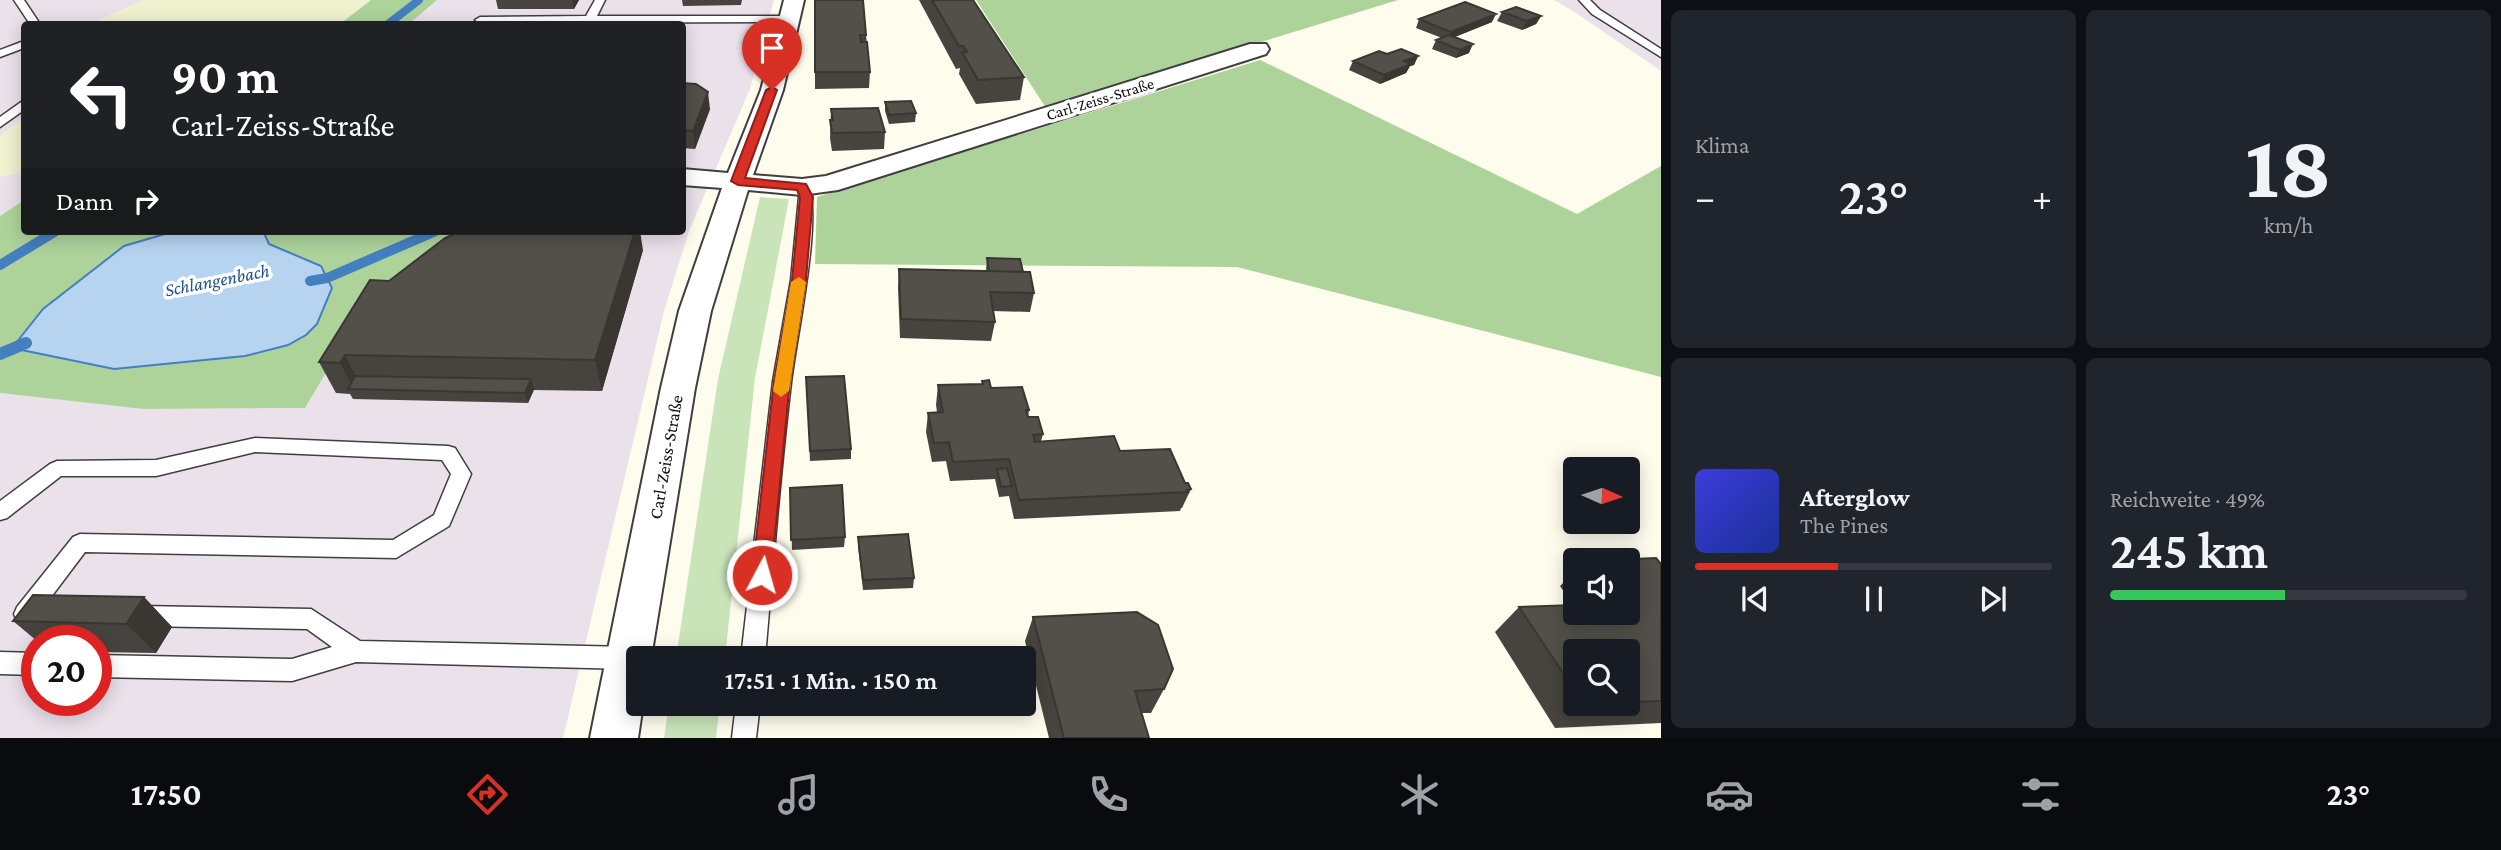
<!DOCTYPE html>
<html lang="de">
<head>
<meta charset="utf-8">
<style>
  :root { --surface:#171b24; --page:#20242c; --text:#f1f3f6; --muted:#9ea1a6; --line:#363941; --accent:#d93025 }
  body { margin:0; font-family:"Crimson Pro",serif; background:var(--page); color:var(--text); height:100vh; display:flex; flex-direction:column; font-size:26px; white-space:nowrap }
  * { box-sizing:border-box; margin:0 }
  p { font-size:23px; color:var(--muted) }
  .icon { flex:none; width:38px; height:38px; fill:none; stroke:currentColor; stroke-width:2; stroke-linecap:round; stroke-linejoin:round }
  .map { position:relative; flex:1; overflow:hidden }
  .side { display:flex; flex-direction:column; gap:10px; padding:10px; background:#0d0f14; width:840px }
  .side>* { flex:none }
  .top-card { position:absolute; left:21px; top:21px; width:665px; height:214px; border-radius:7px; box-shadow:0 4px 18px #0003; background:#202124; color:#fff; overflow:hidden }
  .needle { width:46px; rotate:93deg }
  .buttons { position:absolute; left:1563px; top:457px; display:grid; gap:14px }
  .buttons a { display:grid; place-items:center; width:77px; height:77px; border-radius:7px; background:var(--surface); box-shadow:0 4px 18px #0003; font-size:35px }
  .speed { position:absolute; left:21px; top:625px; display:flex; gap:14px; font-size:35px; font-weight:700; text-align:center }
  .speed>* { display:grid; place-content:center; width:91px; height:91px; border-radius:50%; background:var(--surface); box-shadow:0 4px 18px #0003; line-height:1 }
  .speed .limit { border:10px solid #d22; background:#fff; color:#111 }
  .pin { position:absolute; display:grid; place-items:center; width:60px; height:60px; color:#fff; margin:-72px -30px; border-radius:50% 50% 50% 0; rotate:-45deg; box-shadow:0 0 7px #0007 }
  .pin .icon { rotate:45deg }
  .me { position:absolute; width:77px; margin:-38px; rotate:6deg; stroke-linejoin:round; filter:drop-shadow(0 0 5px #0008) }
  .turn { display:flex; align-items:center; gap:24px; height:147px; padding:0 35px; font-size:32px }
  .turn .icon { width:91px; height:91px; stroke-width:2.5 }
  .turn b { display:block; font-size:49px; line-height:60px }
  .then { display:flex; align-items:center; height:66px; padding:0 35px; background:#0003; gap:14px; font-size:26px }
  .big { font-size:52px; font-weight:600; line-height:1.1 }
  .side .card { flex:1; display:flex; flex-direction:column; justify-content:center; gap:10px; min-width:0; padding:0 24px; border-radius:10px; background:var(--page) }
  .side .dial { align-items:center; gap:0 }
  .dial b { font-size:91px; line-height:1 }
  .song { display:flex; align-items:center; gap:21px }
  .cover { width:84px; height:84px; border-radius:10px; background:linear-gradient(135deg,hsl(240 70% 55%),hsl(230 70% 35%)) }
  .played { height:7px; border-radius:4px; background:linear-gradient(90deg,var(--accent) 40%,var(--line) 40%) }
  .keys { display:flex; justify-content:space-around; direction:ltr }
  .heat { display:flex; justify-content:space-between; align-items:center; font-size:38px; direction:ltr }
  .charge { height:10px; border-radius:5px; background:linear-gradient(90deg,#34c759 49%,var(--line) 0) }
  .side .tiles { flex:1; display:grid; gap:10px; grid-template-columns:repeat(2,1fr) }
  .trip { position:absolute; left:626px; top:646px; width:410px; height:70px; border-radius:7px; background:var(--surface); box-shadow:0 4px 18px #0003; font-weight:600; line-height:70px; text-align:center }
  .tab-bar { display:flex; height:112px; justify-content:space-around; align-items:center; background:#090b0e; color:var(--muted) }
  .tab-bar .icon { width:49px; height:49px }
  .tab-bar .current { color:var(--accent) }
  .tab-bar b { font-size:32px; color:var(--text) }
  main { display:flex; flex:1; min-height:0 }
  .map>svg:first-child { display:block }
  .industrial { fill:#eae1ea; fill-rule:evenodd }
  .farmland { fill:#eff1cf }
  .green { fill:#cae4ba }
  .forest { fill:#add39b }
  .water { fill:#b6d3f0; stroke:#447fc0; stroke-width:2 }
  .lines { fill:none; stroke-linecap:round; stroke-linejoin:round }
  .stream-far2 { stroke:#447fc0; stroke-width:8 }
  .stream-far1 { stroke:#447fc0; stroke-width:10 }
  .stream { stroke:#447fc0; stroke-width:12 }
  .lane-casing { stroke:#3f3f3f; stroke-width:3 }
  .street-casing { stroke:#3f3f3f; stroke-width:4 }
  .lane { fill:#fff; fill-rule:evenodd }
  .street { fill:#fff; fill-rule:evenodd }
  .wall { fill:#47443f; fill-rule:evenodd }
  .shaded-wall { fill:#3a3733 }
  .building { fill:#534f49; stroke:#3a3733; stroke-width:2 }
  .route { fill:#d93025; stroke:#8d1f18; stroke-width:2 }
  .slow { fill:#f59e0b }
  .labels { text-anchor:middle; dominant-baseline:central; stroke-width:7; stroke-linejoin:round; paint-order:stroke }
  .far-street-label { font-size:16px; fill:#0c0c0c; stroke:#fff }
  .street-label { font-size:18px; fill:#0c0c0c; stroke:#fff }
  .water-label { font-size:19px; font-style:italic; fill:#225291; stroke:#fff }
</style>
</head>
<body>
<main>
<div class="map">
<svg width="1661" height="738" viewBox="0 0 1661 738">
  <rect width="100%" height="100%" fill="#fdfced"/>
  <path class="industrial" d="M0,0H144L90,24H24V117L0,137Z
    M437,0H774L750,89L689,231L664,311L563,738H0V393L143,409L305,408L370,299L493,231H682V24H409ZM37,640H96V700H37Z
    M1554,0H1661V71L1573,11Z
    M24,171V200L0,216V177Z"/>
  <path class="farmland" d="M144,0H371L340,24H90Z
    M24,117V171L0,177V137Z"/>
  <path class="green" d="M760,197L789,199L755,378L725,658H676L718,379Z
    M669,704H720L716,738H664Z"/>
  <path class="forest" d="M371,0H437L409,24H340Z
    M976,0H1398L1046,108Z
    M1260,60L1577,214L1661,166V377L1237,267L815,264L817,197Z
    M24,200V231H493L370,299L305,408L143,409L0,393V216Z"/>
  <path class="water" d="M175,231H263L269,244L321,266L332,288L317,324L306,335L288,345L245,356L114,369L12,348L43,309L124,246Z"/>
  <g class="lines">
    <path class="stream-far2" d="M388,24L419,0"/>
    <path class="stream-far1" d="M0,265L56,231
      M310,281L327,278L436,231"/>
    <path class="stream" d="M0,354L26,343"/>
    <defs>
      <path id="lane" d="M14,0H24L40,24H30Z
        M595,0H605L597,16H789L794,19L789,22L480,23L475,20L480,17L586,16Z
        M1579,0H1590L1600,10L1661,49V57L1592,14Z
        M24,41V48L0,57V50Z
        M24,100V110L0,127V117Z
        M802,183L807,184C824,213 795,344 791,383C780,474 773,566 765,658H741L773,381L791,280L799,197L795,187Z
        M255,438L448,446L455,448L471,474L449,526L396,558L85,552L33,621L25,624L17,621L14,614L17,607L73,537L80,534L393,540L434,515L451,474L442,460L255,452L156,476H61L7,518L0,520V501L50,464L57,461L156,460Z
        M139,606L311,609L360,641L629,647L637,650L641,658L637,666L629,669L356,662L292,681L96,677V655L292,659L332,647L307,629L139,626L131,623L128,616L131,609Z
        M0,652L37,653V675L0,674Z
        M736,704H760L756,738H732Z"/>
      <path id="street" d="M784,0H804L783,90L753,175L802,179L826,176L1250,44H1266L1269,49L1266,54L838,190L802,195L748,190L711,311L695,388L651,658H639V704H643L638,738H590L661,388L679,311L722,188L682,185V169L728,173L761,90Z"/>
    </defs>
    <use href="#lane" class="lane-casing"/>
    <use href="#street" class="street-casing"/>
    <use href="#lane" class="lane"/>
    <use href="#street" class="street"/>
  </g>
  <path class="wall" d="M496,0H579L574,9H498Z
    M682,0H742L741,5L683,6Z
    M815,0L866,35L870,72L869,88L815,89Z
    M919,0H973L1024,77L1020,100L976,104L959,74L960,68L956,69Z
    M1502,12L1541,16L1536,24L1522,30L1497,21Z
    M1419,19L1492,22L1455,37L1469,53L1456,58L1432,49L1436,40L1442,38L1416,28Z
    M1387,54L1418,56L1414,65L1410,66L1406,73L1380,84L1349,70L1353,61Z
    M682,83L710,109L695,149L682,148Z
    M885,102L916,113L915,122L889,124L885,111Z
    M831,109L885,132L884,149L832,151L830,138Z
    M643,250L602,391L534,390L528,403L353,399L350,394L336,393L319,362L389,281Z
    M987,258L1023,272L1034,293L1030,312L993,311L995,322L991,341L900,338L898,288L899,269L986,271Z
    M806,377L851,449V459L810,461Z
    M982,381L991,388L1029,410L1028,417L1043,434L1041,441L1120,451L1185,483L1191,489L1182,508H1181L1180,511L1014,519L1009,496L999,497L995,479L950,481L946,461L932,462L926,432L928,413L937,412L936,405L938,385L982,384Z
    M790,488L845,537L844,547L792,550Z
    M858,537L914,578L913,588L863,590L858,547Z
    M1661,564V723L1555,728L1495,632L1519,607L1573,605L1560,586L1575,571V612H1628ZM1575,651H1628V704H1575Z
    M144,597L172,627L156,653L96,652V640L37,641L13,621Z
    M1033,617L1164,689L1151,713H1142L1149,738H1049L1025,641Z"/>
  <path class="shaded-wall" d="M572,0H579L574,9Z
    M1496,14L1492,22L1447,40L1451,32Z
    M1541,16L1536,24L1522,30L1527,21Z
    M1473,44L1469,53L1456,58L1460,50Z
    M1418,56L1414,65L1410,66L1406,73L1380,84L1384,75L1404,61Z
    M708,92L710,109L695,149L693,131Z
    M635,231H640L643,250L602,391L595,360Z
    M345,355L360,386L354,389L340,363Z
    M531,379L534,389L528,403L525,393Z
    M144,597L172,627L156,653L126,624Z"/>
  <path class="building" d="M815,0H863L866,35H860L861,42H867L870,72H815Z
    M932,0H973L1024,77L978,80L962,52H967L963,46H959Z
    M1465,2L1496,14L1451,32L1419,19Z
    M1516,7L1541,16L1527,21L1502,12Z
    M1449,35L1473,44L1460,50L1436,40Z
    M1401,49L1418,56L1404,61L1411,64L1384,75L1353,61L1379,51L1387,54Z
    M682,83L696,84L708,92L693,131L682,130Z
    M911,101L916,113L889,115L885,102Z
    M878,108L885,132L832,133L830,120H833L831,109Z
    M461,231H635L595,360L345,355L340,363L319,362L370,280L389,281L445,238Z
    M987,258L1020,259L1023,272L989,271Z
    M899,269L1030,272L1034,293L990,292L995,322L901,319Z
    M355,376L531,379L525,393L348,389Z
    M844,376L851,449L810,451L806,377Z
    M989,380L991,388L1022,387L1029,410H1026L1028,417H1038L1043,434L1033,435L1035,442L1114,436L1120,451L1170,449L1185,483H1188L1191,489L1187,490L1188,492L1019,500L1009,459L953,462L949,442L934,443L928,413L943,412L938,385L983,384L982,381Z
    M1007,468L1012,486L1001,487L997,469Z
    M842,485L845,537L791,540L790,488Z
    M908,534L914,578L863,580L858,537Z
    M1656,558L1661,564V701L1628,702V651H1575V691L1519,607L1575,605V612H1628V560H1609Z
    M33,595L144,597L126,624L13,621Z
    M1137,612L1158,625L1173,669L1164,689L1135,691L1149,738H1064L1033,617Z"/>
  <path class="route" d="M772,87L777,90L745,178L806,184L813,197L806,280L790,381L771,575L769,581L762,583L755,581L752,575L774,381L792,280L800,197L797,190L738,185L731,181L766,90Z"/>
  <path class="slow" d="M799,277L806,282L789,391L781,397L773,391L791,282Z"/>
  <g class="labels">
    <g class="far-street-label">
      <text transform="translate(1100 99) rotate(-17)">Carl-Zeiss-Straße</text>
    </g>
    <g class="street-label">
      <text transform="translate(666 457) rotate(-80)">Carl-Zeiss-Straße</text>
    </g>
    <g class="water-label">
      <text transform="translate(217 280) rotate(-11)">Schlangenbach</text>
    </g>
  </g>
</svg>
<div class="buttons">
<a><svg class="needle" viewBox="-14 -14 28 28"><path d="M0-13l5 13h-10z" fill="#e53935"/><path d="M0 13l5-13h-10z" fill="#9ea1a6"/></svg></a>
<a><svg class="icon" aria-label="sound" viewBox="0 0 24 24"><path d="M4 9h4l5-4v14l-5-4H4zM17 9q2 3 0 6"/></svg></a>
<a><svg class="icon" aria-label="search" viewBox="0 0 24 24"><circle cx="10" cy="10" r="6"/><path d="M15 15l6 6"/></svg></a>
</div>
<div class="speed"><div class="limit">20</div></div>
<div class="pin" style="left:772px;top:90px;background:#d93025"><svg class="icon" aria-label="arrive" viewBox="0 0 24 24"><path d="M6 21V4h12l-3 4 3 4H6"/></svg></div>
<svg class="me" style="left:762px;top:575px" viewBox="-20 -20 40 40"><circle r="17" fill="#d93025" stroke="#fff" stroke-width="3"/><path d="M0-11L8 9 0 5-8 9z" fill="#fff"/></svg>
<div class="trip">17:51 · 1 Min. · 150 m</div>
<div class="top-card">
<div class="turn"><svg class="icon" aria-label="left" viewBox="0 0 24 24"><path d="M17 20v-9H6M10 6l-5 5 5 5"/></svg><div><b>90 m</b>Carl-Zeiss-Straße</div></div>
<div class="then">Dann<svg class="icon" aria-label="right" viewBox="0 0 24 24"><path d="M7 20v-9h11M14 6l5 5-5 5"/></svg></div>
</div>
</div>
<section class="side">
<div class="tiles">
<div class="card"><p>Klima</p>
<div class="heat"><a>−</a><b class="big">23°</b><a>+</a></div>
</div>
<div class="card dial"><b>18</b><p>km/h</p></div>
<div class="card">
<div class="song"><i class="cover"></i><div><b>Afterglow</b><p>The Pines</p></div></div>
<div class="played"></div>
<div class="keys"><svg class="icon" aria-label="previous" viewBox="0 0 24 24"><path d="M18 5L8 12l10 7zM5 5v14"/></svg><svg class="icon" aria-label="pause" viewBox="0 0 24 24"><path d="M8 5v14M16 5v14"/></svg><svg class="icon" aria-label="next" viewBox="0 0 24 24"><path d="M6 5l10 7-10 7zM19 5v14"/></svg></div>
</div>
<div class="card"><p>Reichweite · 49%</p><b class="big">245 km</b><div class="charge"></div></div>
</div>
</section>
</main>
<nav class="tab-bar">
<b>17:50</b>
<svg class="icon current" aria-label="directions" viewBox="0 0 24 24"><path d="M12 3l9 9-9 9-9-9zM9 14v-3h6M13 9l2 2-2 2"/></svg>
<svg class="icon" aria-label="music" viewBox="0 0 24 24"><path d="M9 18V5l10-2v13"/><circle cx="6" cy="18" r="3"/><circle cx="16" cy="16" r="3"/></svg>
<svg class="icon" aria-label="phone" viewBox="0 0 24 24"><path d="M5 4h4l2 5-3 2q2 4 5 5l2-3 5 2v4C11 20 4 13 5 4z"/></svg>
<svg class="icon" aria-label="climate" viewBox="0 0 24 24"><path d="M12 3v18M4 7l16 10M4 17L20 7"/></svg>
<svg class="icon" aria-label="car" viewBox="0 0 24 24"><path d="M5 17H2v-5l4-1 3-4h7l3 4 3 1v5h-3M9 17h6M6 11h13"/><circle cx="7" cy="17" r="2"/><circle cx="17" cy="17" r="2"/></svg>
<svg class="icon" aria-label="filters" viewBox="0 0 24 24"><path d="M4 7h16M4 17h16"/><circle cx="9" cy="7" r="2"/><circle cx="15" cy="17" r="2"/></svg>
<b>23°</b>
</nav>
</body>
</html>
